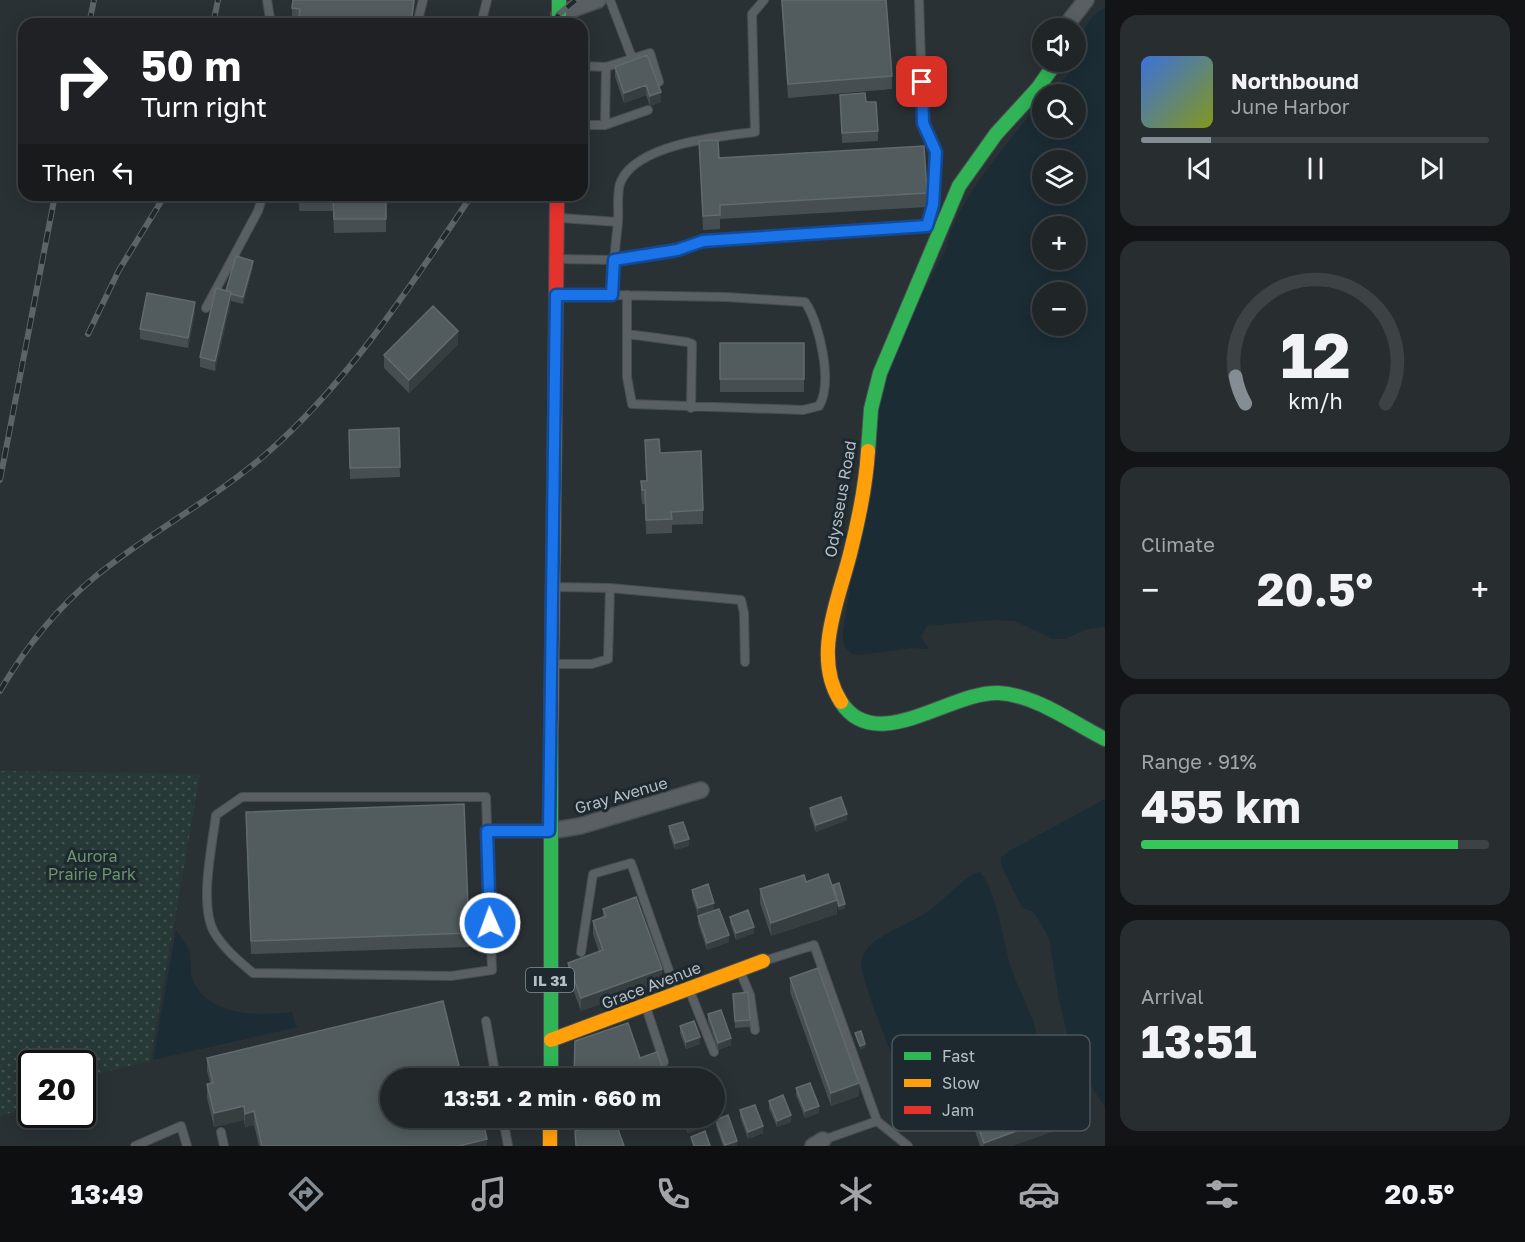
<!DOCTYPE html>
<html lang="en">
<head>
<meta charset="utf-8">
<style>
  :root { --surface:#202528; --page:#282d30; --text:#f1f3f6; --muted:#a2a5a8; --line:#3d4245; --accent:#838d93 }
  body { margin:0; font-family:"Golos Text",sans-serif; background:var(--page); color:var(--text); height:100vh; display:flex; flex-direction:column; font-size:22px; white-space:nowrap }
  * { box-sizing:border-box; margin:0 }
  p { font-size:20px; color:var(--muted) }
  .icon { flex:none; width:33px; height:33px; fill:none; stroke:currentColor; stroke-width:2; stroke-linecap:round; stroke-linejoin:round }
  .map { position:relative; flex:1; overflow:hidden }
  .side { display:flex; flex-direction:column; gap:15px; padding:15px; background:#121416; width:420px }
  .side>* { flex:none }
  .hud { position:absolute; left:18px; top:18px; width:570px; height:183px; border-radius:18px; box-shadow:0 3px 15px #0003,0 0 0 2px var(--line); background:#202124; color:#fff; overflow:hidden }
  .fabs { position:absolute; left:1032px; top:18px; display:grid; gap:12px }
  .fabs a { display:grid; place-items:center; width:54px; height:54px; border-radius:50%; background:var(--surface); box-shadow:0 3px 15px #0003,0 0 0 2px var(--line); font-size:30px }
  .speed { position:absolute; left:18px; top:1050px; display:flex; gap:12px; font-size:30px; font-weight:700; text-align:center }
  .speed>* { display:grid; place-content:center; width:78px; height:78px; border-radius:50%; background:var(--surface); box-shadow:0 3px 15px #0003,0 0 0 2px var(--line); line-height:1 }
  .speed .limit { border:3px solid #111; border-radius:9px; background:#fff; color:#111 }
  .pin { position:absolute; display:grid; place-items:center; width:51px; height:51px; color:#fff; margin:-26px; border-radius:12px; box-shadow:0 3px 9px #0006 }
  .me { position:absolute; width:66px; margin:-33px; rotate:358deg; stroke-linejoin:round; filter:drop-shadow(0 0 4px #0008) }
  .turn { display:flex; align-items:center; gap:21px; height:126px; padding:0 24px; font-size:27px }
  .turn .icon { width:78px; height:78px; stroke-width:2.5 }
  .turn b { display:block; font-size:42px; line-height:51px }
  .then { display:flex; align-items:center; height:57px; padding:0 24px; background:#0003; gap:12px; font-size:22px }
  .big { font-size:45px; font-weight:700; line-height:1.1 }
  .side .card { flex:1; display:flex; flex-direction:column; justify-content:center; gap:9px; min-width:0; padding:0 21px; border-radius:18px; background:var(--page) }
  .side .dial { align-items:center; gap:0 }
  .dial svg { height:156px; overflow:visible; fill:none; stroke:var(--line); stroke-width:7; stroke-linecap:round; text-anchor:middle }
  .dial text { fill:var(--text); stroke:none }
  .song { display:flex; align-items:center; gap:18px }
  .cover { width:72px; height:72px; border-radius:9px; background:linear-gradient(135deg,hsl(220 70% 55%),hsl(70 70% 35%)) }
  .played { height:6px; border-radius:3px; background:linear-gradient(90deg,var(--accent) 20%,var(--line) 20%) }
  .keys { display:flex; justify-content:space-around; direction:ltr }
  .heat { display:flex; justify-content:space-between; align-items:center; font-size:33px; direction:ltr }
  .charge { height:9px; border-radius:4px; background:linear-gradient(90deg,#34c759 91%,var(--line) 0) }
  .trip { position:absolute; left:380px; top:1068px; width:345px; height:60px; border-radius:30px; background:var(--surface); box-shadow:0 3px 15px #0003,0 0 0 2px var(--line); font-weight:700; line-height:60px; text-align:center }
  .menu { display:flex; height:96px; justify-content:space-around; align-items:center; background:#0d0f10; color:var(--muted) }
  .menu .icon { width:42px; height:42px }
  .menu .selected { color:var(--accent) }
  .menu b { font-size:27px; color:var(--text) }
  main { display:flex; flex:1; min-height:0 }
  .map>svg:first-child { display:block }
  .park { fill:url(#park-dots) }
  .water { fill:#1b2c35; fill-rule:evenodd }
  .lines { fill:none; stroke-linecap:round; stroke-linejoin:round }
  .lane-casing { stroke:#474e51; stroke-width:10 }
  .street-casing { stroke:#474e51; stroke-width:18 }
  .fast-casing { stroke:#474e51; stroke-width:16 }
  .slow-casing { stroke:#474e51; stroke-width:16 }
  .jam-casing { stroke:#474e51; stroke-width:16 }
  .lane { stroke:#595f62; stroke-width:8 }
  .street { stroke:#595f62; stroke-width:15 }
  .fast { stroke:#30b455; stroke-width:14 }
  .slow { stroke:#ff9f0a; stroke-width:14 }
  .jam { stroke:#e5322d; stroke-width:14 }
  .rail-casing { stroke:#5d6366; stroke-width:6 }
  .rail { stroke:#1d292e; stroke-width:4; stroke-dasharray:11; stroke-linecap:butt }
  .wall { fill:#464e51 }
  .shaded-wall { fill:#363e40 }
  .building { fill:#525b5d; stroke:#616a6e; stroke-width:1.5 }
  .route-casing { stroke:#114b97; stroke-width:15 }
  .route { stroke:#1a73e8; stroke-width:10 }
  .labels { text-anchor:middle; dominant-baseline:central; stroke-width:6; stroke-linejoin:round; paint-order:stroke }
  .shield { fill:#1d292e; stroke:#869298; stroke-width:1.5 }
  .shield-label { font-size:15px; font-weight:bold; fill:#b3bfc5 }
  .street-label { font-size:16px; fill:#b3bfc5; stroke:#1d292e }
  .park-label { font-size:16px; fill:#6e936d; stroke:#1d292e }
  .key { fill:#1d292e; stroke:#4a565b; stroke-width:1.5 }
  .key-label { font-size:16px; fill:#b3bfc5 }
</style>
</head>
<body>
<main>
<div class="map">
<svg width="1105" height="1146" viewBox="0 0 1105 1146">
  <defs>
    <pattern id="park-dots" width="8" height="8" patternUnits="userSpaceOnUse" patternTransform="scale(1.5)"><rect width="8" height="8" fill="#273937"/><path d="M2 2h.1M6 6h.1" fill="none" stroke="#445452" stroke-width="1.8" stroke-linecap="round"/></pattern>
  </defs>
  <rect width="100%" height="100%" fill="#2a3135"/>
  <path class="park" d="M0,771L200,774L150,1061L83,1077L82,1064H32L31,1090L19,1093L16,1111L0,1116Z"/>
  <path class="water" d="M1105,8V627L1087,629L1065,639H1052L1015,621L993,620L927,626L921,637L929,649L912,648L861,655L851,653L844,646L843,632L881,397L897,342L946,249C952,205 1009,143 1036,106L1042,101V128H1076V94H1050L1069,74L1077,60L1081,33L1093,16ZM1042,160H1076V194H1042ZM1042,226H1076V260H1042ZM1042,292H1076V326H1042Z
    M1105,799V1107L1086,1078L1081,1079L1077,1072L1059,1000L1049,938L1034,912L1022,908L1001,865V858L1009,851Z
    M980,872C998,892 1003,947 1013,973C1020,994 1039,1025 1038,1047C1028,1057 949,1078 933,1078C924,1079 910,1076 902,1071C893,1065 862,978 861,965C861,961 863,955 865,952C871,938 912,922 926,913C941,903 965,875 980,872Z
    M176,930C180,936 186,943 189,950C192,960 189,973 194,983C212,1017 260,1016 292,1012L295,1024L298,1027L153,1060Z"/>
  <g class="lines">
    <defs>
      <path id="lane" d="M267,0L271,24
        M610,0L632,58
        M417,24L423,0
        M481,24L487,0
        M582,66L606,67L650,53L659,82
        M582,125H605L648,110
        M605,125L606,67
        M561,218L618,222C619,211 616,191 621,181C638,144 720,136 755,132L752,14L764,0
        M560,259L614,260L618,222
        M560,295H612L614,260L677,250L703,241L927,226L933,205L936,152L923,123L919,0
        M612,295L726,297L805,302C820,323 833,384 819,406L803,410L632,404L627,377V295
        M206,308L258,211L263,195
        M627,334L687,342L692,344L691,408
        M557,587L610,588L741,600L744,613L745,662
        M555,664H592L608,659L610,588
        M242,797H486L492,970L451,976L253,973C239,961 224,949 214,932C199,905 212,846 216,815Z
        M487,831H546
        M581,952L593,874L631,863L676,991
        M764,961L814,945L877,1121
        M740,971L750,995L755,1030
        M689,989L714,1052
        M646,1007L664,1062
        M486,1021L496,1078
        M503,1118L508,1146
        M221,1132L224,1146
        M823,1140L877,1121L908,1146
        M135,1146L181,1126L187,1146"/>
      <path id="street" d="M559,14L598,0
        M1069,28L1071,19L1086,0
        M550,831L580,826L701,790
        M813,1146L823,1140"/>
      <path id="fast" d="M559,0V24
        M868,451L871,409L880,373L959,186L996,134L1038,88L1056,62
        M841,702C876,757 952,690 999,693C1036,695 1073,723 1105,739
        M551,1078V733"/>
      <path id="slow" d="M841,702C811,656 840,597 851,550C859,518 866,484 868,451
        M551,733L555,404
        M551,1040L763,961
        M550,1118V1146"/>
      <path id="jam" d="M555,404L557,195"/>
    </defs>
    <use href="#lane" class="lane-casing"/>
    <use href="#street" class="street-casing"/>
    <use href="#fast" class="fast-casing"/>
    <use href="#slow" class="slow-casing"/>
    <use href="#jam" class="jam-casing"/>
    <use href="#lane" class="lane"/>
    <use href="#street" class="street"/>
    <use href="#fast" class="fast"/>
    <use href="#slow" class="slow"/>
    <use href="#jam" class="jam"/>
    <defs>
      <path id="rail" d="M89,24L94,0
        M213,24L218,0
        M553,24L559,14L576,0
        M88,334L119,270L165,195
        M0,480L55,195
        M0,691C25,648 57,608 96,576C150,532 213,500 266,454C349,382 411,285 472,195"/>
    </defs>
    <use href="#rail" class="rail-casing"/>
    <use href="#rail" class="rail"/>
  </g>
  <path class="wall" d="M415,0L412,24H298V22H292V8Z
    M781,0H886L892,76V89L788,98Z
    M647,55L661,102L650,106L646,95L624,103L615,77V67Z
    M840,95L866,102L878,131V141L842,143Z
    M699,141L719,158L927,193V207L720,219V229L703,230Z
    M299,195H386V232L334,233L333,211H299Z
    M253,267L243,304L231,301L215,371L200,367V357L226,291Z
    M195,313L188,348L140,339V329Z
    M720,343H804V392H720Z
    M458,344L409,393L384,368V355Z
    M399,428L400,477L350,479L349,430Z
    M645,440L660,453L703,510V524L672,525V533L646,534L645,504H642L641,495V481H646Z
    M810,808L847,820L816,832L810,815Z
    M246,825L469,933V947L251,954Z
    M669,826L689,846L675,850L669,833Z
    M806,882L833,886L845,908L839,910L837,904V914L771,936L760,903V889Z
    M692,890L714,910L698,915L692,897Z
    M603,909L662,982L581,1011L568,976V963L599,952L593,934V921L603,917Z
    M698,916L729,942L707,950L698,923Z
    M730,917L754,933L736,940L730,923Z
    M790,978L859,1096L831,1106L790,992Z
    M733,994L750,1020V1027L735,1028Z
    M708,1014L731,1045L718,1050L708,1021Z
    M680,1026L700,1044L686,1049L680,1033Z
    M207,1058L462,1078L487,1146H259L254,1125L245,1127L244,1120L214,1127L207,1098V1084L210,1083L207,1071Z
    M796,1088L819,1113L805,1118L796,1095Z
    M769,1101L791,1122L777,1127L769,1108Z
    M740,1110L763,1133L748,1139L740,1117Z
    M974,1115L1065,1127L1012,1146H980L974,1128Z
    M683,1118H703L704,1127L688,1133Z
    M716,1120L737,1146H723L716,1126Z"/>
  <path class="shaded-wall" d="M414,0H415L412,24H411Z
    M646,85V95L624,103V93Z
    M661,92V102L650,106V96Z
    M253,261V267L243,304V297Z
    M231,292V302L215,371V361Z
    M195,302V313L188,348V338Z
    M458,331V344L409,393V380Z
    M847,814V820L816,832V825Z
    M689,839V846L675,850V843Z
    M837,900V914L771,936V923Z
    M714,903V910L698,915V908Z
    M845,904V908L839,910V906Z
    M754,927V933L736,940V933Z
    M729,935V942L707,950V943Z
    M662,969V982L581,1011V998Z
    M700,1037V1044L686,1049V1042Z
    M731,1038V1045L718,1050V1043Z
    M865,1044V1048L860,1050V1046Z
    M608,1070V1078H581Z
    M859,1083V1096L831,1106V1093Z
    M244,1106V1120L214,1127V1113Z
    M819,1106V1113L805,1118V1111Z
    M254,1111V1125L245,1127V1114Z
    M1065,1113V1127L1012,1146H984V1143Z
    M791,1115V1122L777,1127V1121Z
    M704,1120V1127L688,1133V1126Z
    M763,1126V1133L748,1139V1132Z
    M487,1139V1146H459Z
    M737,1141V1146H725V1145Z"/>
  <path class="building" d="M293,0H414L411,24H392L393,23L384,22V24H315L298,22L300,9L292,8Z
    M782,0H886L892,76L788,84Z
    M647,55L661,92L650,96L646,85L624,93L615,67Z
    M865,93L866,102H876L878,131L842,133L840,95Z
    M718,140L719,158L924,146L927,193L720,205V215L703,216L699,141Z
    M299,195H386V219H334L333,198H299Z
    M236,256L253,261L243,297L231,294V292L226,291Z
    M216,288L231,292L215,361L200,357Z
    M147,293L195,302L188,338L140,329Z
    M433,306L458,331L409,380L384,355Z
    M720,343H804V379H720Z
    M399,428L400,467L350,468L349,430Z
    M659,439L660,453L701,451L703,510L671,512L672,519L646,520L645,490H642L641,481H647L645,440Z
    M841,797L847,814L816,825L810,808Z
    M464,804L469,933L251,941L246,812Z
    M683,822L689,839L675,843L669,826Z
    M828,874L837,900L771,923L760,889L804,875L806,882Z
    M839,883L845,904L839,906L833,885Z
    M708,884L714,903L698,908L692,890Z
    M636,897L662,969L581,998L568,963L603,950L593,921L606,916L603,909Z
    M719,909L729,935L707,943L698,916Z
    M748,910L754,927L736,933L730,917Z
    M818,968L859,1083L831,1093L790,978Z
    M748,992L750,1020L735,1021L733,994Z
    M443,1001L462,1078H390V1118H482L487,1139L459,1146H262L254,1111L245,1114L244,1106L214,1113L207,1084L213,1083L207,1058Z
    M721,1010L731,1038L718,1043L708,1014Z
    M694,1021L700,1037L686,1042L680,1026Z
    M628,1023L640,1058L657,1052L666,1078H611L608,1070L581,1078H574L575,1041Z
    M861,1031L865,1044L860,1046L855,1033Z
    M810,1083L819,1106L805,1111L796,1088Z
    M1055,1085L1065,1113L984,1143L974,1115Z
    M783,1095L791,1115L777,1121L769,1101Z
    M755,1105L763,1126L748,1132L740,1110Z
    M728,1115L737,1141L725,1145L716,1120Z
    M598,1118H614L624,1146H576L575,1131L600,1122Z
    M685,1118H703L704,1120L688,1126Z
    M705,1131L710,1146H694L691,1137Z"/>
  <g class="lines">
    <defs>
      <path id="route" d="M490,923L487,831H549L556,295H612L614,260L677,250L703,241L927,226L933,205L936,152L923,123L922,82"/>
    </defs>
    <use href="#route" class="route-casing"/>
    <use href="#route" class="route"/>
  </g>
  <g class="labels">
    <rect class="shield" x="526" y="968" width="48" height="24" rx="4.5"/>
    <g class="shield-label">
      <text x="550" y="980">IL 31</text>
    </g>
    <g class="street-label">
      <text transform="translate(840 499) rotate(-80)">Odysseus Road</text>
      <text transform="translate(621 795) rotate(-16)">Gray Avenue</text>
      <text transform="translate(651 985) rotate(-21)">Grace Avenue</text>
    </g>
    <g class="park-label">
      <text x="92" y="856">Aurora<tspan x="92" dy="18">Prairie Park</tspan></text>
    </g>
  </g>
  <rect x="892" y="1035" width="198" height="96" rx="9" class="key"/>
  <rect x="904" y="1052" width="27" height="8" fill="#30b455"/>
  <rect x="904" y="1079" width="27" height="8" fill="#ff9f0a"/>
  <rect x="904" y="1106" width="27" height="8" fill="#e5322d"/>
  <g class="key-label">
    <text x="942" y="1062">Fast</text>
    <text x="942" y="1089">Slow</text>
    <text x="942" y="1116">Jam</text>
  </g>
</svg>
<div class="fabs">
<a><svg class="icon" aria-label="sound" viewBox="0 0 24 24"><path d="M4 9h4l5-4v14l-5-4H4zM17 9q2 3 0 6"/></svg></a>
<a><svg class="icon" aria-label="search" viewBox="0 0 24 24"><circle cx="10" cy="10" r="6"/><path d="M15 15l6 6"/></svg></a>
<a><svg class="icon" aria-label="layers" viewBox="0 0 24 24"><path d="M12 4l9 5-9 5-9-5zM3 14l9 5 9-5"/></svg></a>
<a>+</a>
<a>−</a>
</div>
<div class="speed"><div class="limit">20</div></div>
<div class="pin" style="left:922px;top:82px;background:#d93025"><svg class="icon" aria-label="arrive" viewBox="0 0 24 24"><path d="M6 21V4h12l-3 4 3 4H6"/></svg></div>
<svg class="me" style="left:490px;top:923px" viewBox="-20 -20 40 40"><circle r="17" fill="#1a73e8" stroke="#fff" stroke-width="3"/><path d="M0-11L8 9 0 5-8 9z" fill="#fff"/></svg>
<div class="trip">13:51 · 2 min · 660 m</div>
<div class="hud">
<div class="turn"><svg class="icon" aria-label="right" viewBox="0 0 24 24"><path d="M7 20v-9h11M14 6l5 5-5 5"/></svg><div><b>50 m</b>Turn right</div></div>
<div class="then">Then<svg class="icon" aria-label="left" viewBox="0 0 24 24"><path d="M17 20v-9H6M10 6l-5 5 5 5"/></svg></div>
</div>
</div>
<section class="side">
<div class="card">
<div class="song"><i class="cover"></i><div><b>Northbound</b><p>June Harbor</p></div></div>
<div class="played"></div>
<div class="keys"><svg class="icon" aria-label="previous" viewBox="0 0 24 24"><path d="M18 5L8 12l10 7zM5 5v14"/></svg><svg class="icon" aria-label="pause" viewBox="0 0 24 24"><path d="M8 5v14M16 5v14"/></svg><svg class="icon" aria-label="next" viewBox="0 0 24 24"><path d="M6 5l10 7-10 7zM19 5v14"/></svg></div>
</div>
<div class="card dial"><svg viewBox="0 0 100 80">
<path d="M14 69A42 42 0 1 1 86 69"/>
<path d="M14 69A42 42 0 0 1 9 55" stroke="#838d93"/>
<text x="50" y="56" font-size="32" font-weight="700">12</text>
<text x="50" y="72" font-size="11">km/h</text>
</svg></div>
<div class="card"><p>Climate</p>
<div class="heat"><a>−</a><b class="big">20.5°</b><a>+</a></div>
</div>
<div class="card"><p>Range · 91%</p><b class="big">455 km</b><div class="charge"></div></div>
<div class="card"><p>Arrival</p><b class="big">13:51</b></div>
</section>
</main>
<nav class="menu">
<b>13:49</b>
<svg class="icon selected" aria-label="directions" viewBox="0 0 24 24"><path d="M12 3l9 9-9 9-9-9zM9 14v-3h6M13 9l2 2-2 2"/></svg>
<svg class="icon" aria-label="music" viewBox="0 0 24 24"><path d="M9 18V5l10-2v13"/><circle cx="6" cy="18" r="3"/><circle cx="16" cy="16" r="3"/></svg>
<svg class="icon" aria-label="phone" viewBox="0 0 24 24"><path d="M5 4h4l2 5-3 2q2 4 5 5l2-3 5 2v4C11 20 4 13 5 4z"/></svg>
<svg class="icon" aria-label="climate" viewBox="0 0 24 24"><path d="M12 3v18M4 7l16 10M4 17L20 7"/></svg>
<svg class="icon" aria-label="car" viewBox="0 0 24 24"><path d="M5 17H2v-5l4-1 3-4h7l3 4 3 1v5h-3M9 17h6M6 11h13"/><circle cx="7" cy="17" r="2"/><circle cx="17" cy="17" r="2"/></svg>
<svg class="icon" aria-label="filters" viewBox="0 0 24 24"><path d="M4 7h16M4 17h16"/><circle cx="9" cy="7" r="2"/><circle cx="15" cy="17" r="2"/></svg>
<b>20.5°</b>
</nav>
</body>
</html>
